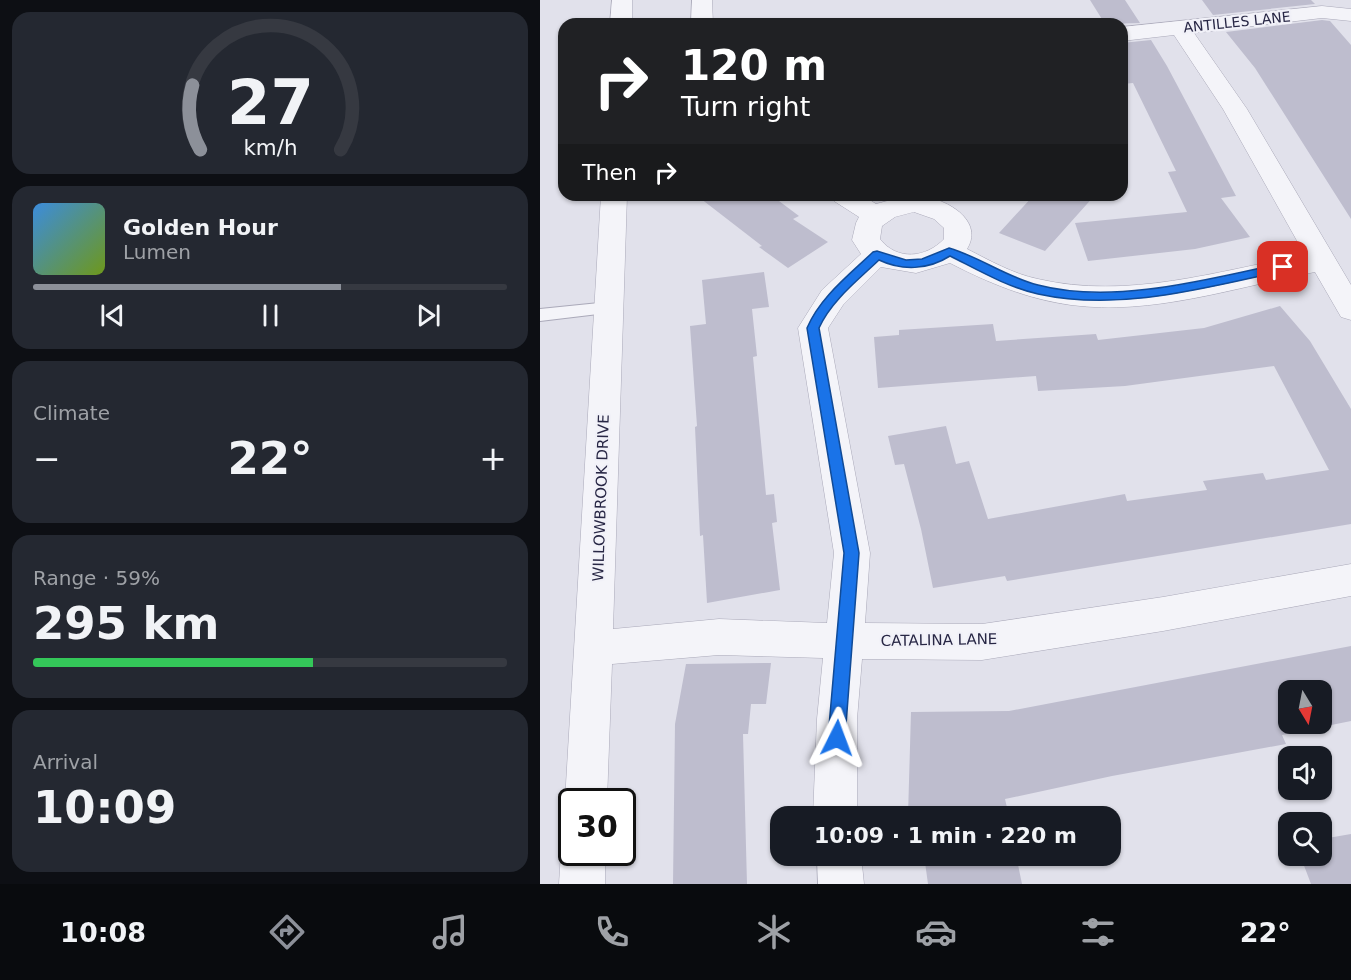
<!DOCTYPE html>
<html lang="en">
<head>
<meta charset="utf-8">
<style>
  :root { --surface:#171b24; --page:#242831; --text:#f1f3f6; --muted:#9ea1a6; --line:#363941; --accent:#8c9099 }
  body { margin:0; font-family:"DejaVu Sans",sans-serif; background:var(--page); color:var(--text); height:100vh; display:flex; flex-direction:column; font-size:22px; white-space:nowrap }
  * { box-sizing:border-box; margin:0 }
  p { font-size:20px; color:var(--muted) }
  .icon { flex:none; width:33px; height:33px; fill:none; stroke:currentColor; stroke-width:2; stroke-linecap:round; stroke-linejoin:round }
  .map { position:relative; flex:1; overflow:hidden }
  .side { display:flex; flex-direction:column; gap:12px; padding:12px; background:#0d0f14; width:540px }
  .side>* { flex:none }
  .guide { position:absolute; left:18px; top:18px; width:570px; height:183px; border-radius:18px; box-shadow:0 2px 4px #0004; background:#202124; color:#fff; overflow:hidden }
  .needle { width:39px; rotate:170deg }
  .buttons { position:absolute; left:738px; top:680px; display:grid; gap:12px }
  .buttons a { display:grid; place-items:center; width:54px; height:54px; border-radius:12px; background:var(--surface); box-shadow:0 2px 4px #0004; font-size:30px }
  .speed { position:absolute; left:18px; top:788px; display:flex; gap:12px; font-size:30px; font-weight:700; text-align:center }
  .speed>* { display:grid; place-content:center; width:78px; height:78px; border-radius:50%; background:var(--surface); box-shadow:0 2px 4px #0004; line-height:1 }
  .speed .limit { border:3px solid #111; border-radius:9px; background:#fff; color:#111 }
  .pin { position:absolute; display:grid; place-items:center; width:51px; height:51px; color:#fff; margin:-26px; border-radius:12px; box-shadow:0 3px 9px #0006 }
  .me { position:absolute; width:66px; margin:-33px; rotate:3deg; stroke-linejoin:round; filter:drop-shadow(0 0 4px #0008) }
  .turn { display:flex; align-items:center; gap:21px; height:126px; padding:0 24px; font-size:27px }
  .turn .icon { width:78px; height:78px; stroke-width:2.5 }
  .turn b { display:block; font-size:42px; line-height:51px }
  .then { display:flex; align-items:center; height:57px; padding:0 24px; background:#0003; gap:12px; font-size:22px }
  .big { font-size:45px; font-weight:800; line-height:1.1 }
  .side .tile { flex:1; display:flex; flex-direction:column; justify-content:center; gap:9px; min-width:0; padding:0 21px; border-radius:18px; background:var(--page) }
  .side .dial { align-items:center; gap:0 }
  .dial svg { height:156px; overflow:visible; fill:none; stroke:var(--line); stroke-width:7; stroke-linecap:round; text-anchor:middle }
  .dial text { fill:var(--text); stroke:none }
  .song { display:flex; align-items:center; gap:18px }
  .cover { width:72px; height:72px; border-radius:9px; background:linear-gradient(135deg,hsl(210 70% 55%),hsl(80 70% 35%)) }
  .played { height:6px; border-radius:3px; background:linear-gradient(90deg,var(--accent) 65%,var(--line) 65%) }
  .keys { display:flex; justify-content:space-around; direction:ltr }
  .heat { display:flex; justify-content:space-between; align-items:center; font-size:33px; direction:ltr }
  .charge { height:9px; border-radius:4px; background:linear-gradient(90deg,#34c759 59%,var(--line) 0) }
  .trip { position:absolute; left:230px; top:806px; width:351px; height:60px; border-radius:18px; background:var(--surface); box-shadow:0 2px 4px #0004; font-weight:800; line-height:60px; text-align:center }
  .dock { display:flex; height:96px; justify-content:space-around; align-items:center; background:#090b0e; color:var(--muted) }
  .dock .icon { width:42px; height:42px }
  .dock .on { color:var(--accent) }
  .dock b { font-size:27px; color:var(--text) }
  main { display:flex; flex:1; min-height:0 }
  .map>svg:first-child { display:block }
  .building { fill:#bebdce; fill-rule:evenodd }
  .lines { fill:none; stroke-linecap:round; stroke-linejoin:round }
  .lane-casing { stroke:#aaa9b9; stroke-width:2 }
  .street-casing { stroke:#aaa9b9; stroke-width:1 }
  .lane { fill:#f4f4f9; fill-rule:evenodd }
  .street { fill:#f4f4f9; fill-rule:evenodd }
  .route { fill:#1a73e8; stroke:#114b97; stroke-width:1.5 }
  .labels { text-anchor:middle; dominant-baseline:central; stroke-width:4.5; stroke-linejoin:round; paint-order:stroke }
  .far-street-label { font-size:14px; fill:#282745; stroke:#f1f1f8 }
  .street-label { font-size:15px; fill:#282745; stroke:#f1f1f8 }
</style>
</head>
<body>
<main>
<section class="side">
<div class="tile dial"><svg viewBox="0 0 100 80">
<path d="M14 69A42 42 0 1 1 86 69"/>
<path d="M14 69A42 42 0 0 1 10 36" stroke="#8c9099"/>
<text x="50" y="56" font-size="32" font-weight="700">27</text>
<text x="50" y="72" font-size="11">km/h</text>
</svg></div>
<div class="tile">
<div class="song"><i class="cover"></i><div><b>Golden Hour</b><p>Lumen</p></div></div>
<div class="played"></div>
<div class="keys"><svg class="icon" aria-label="previous" viewBox="0 0 24 24"><path d="M18 5L8 12l10 7zM5 5v14"/></svg><svg class="icon" aria-label="pause" viewBox="0 0 24 24"><path d="M8 5v14M16 5v14"/></svg><svg class="icon" aria-label="next" viewBox="0 0 24 24"><path d="M6 5l10 7-10 7zM19 5v14"/></svg></div>
</div>
<div class="tile"><p>Climate</p>
<div class="heat"><a>−</a><b class="big">22°</b><a>+</a></div>
</div>
<div class="tile"><p>Range · 59%</p><b class="big">295 km</b><div class="charge"></div></div>
<div class="tile"><p>Arrival</p><b class="big">10:09</b></div>
</section>
<div class="map">
<svg width="811" height="884" viewBox="0 0 811 884">
  <rect width="100%" height="100%" fill="#e1e1eb"/>
  <path class="building" d="M550,0H585L600,23L565,24Z
    M662,0H771L775,4L673,15Z
    M782,20L790,21L811,45V219L715,68L686,32Z
    M611,40L627,66L696,196L681,198L710,237L655,249L548,261L535,223L647,212L628,172L636,171L593,83L582,84V43Z
    M156,195H231L259,216L253,219L288,242L248,268L219,247L222,246Z
    M494,195H555L505,251L459,233Z
    M224,272L229,307L212,309L217,356L213,357L226,495L234,494L237,522L232,523L240,590L167,603L163,535L160,536L155,427L157,426L150,326L166,324L162,280Z
    M740,306L770,341L811,409V524L467,581L465,576L393,588L381,529L364,464L355,465L348,436L406,426L416,464L429,461L448,519L585,494L587,501L667,490L663,481L723,473L726,480L789,470L734,366L585,386L498,391L496,376L338,388L334,337L359,335V330L453,324L456,341L556,334L558,340L664,328Z
    M811,646V721L742,735L746,744L572,776L465,799L469,816H368L371,712L469,711ZM748,690H782V723H748Z
    M231,663L226,704H211L208,734H203L207,884H133L135,724L146,664Z
    M811,834V884H771L760,855H782V839Z
    M384,855H476L482,884H388Z"/>
  <g class="lines">
    <defs>
      <path id="lane" d="M69,302L75,304L77,308L75,312L0,321V309Z"/>
      <path id="street" d="M72,0H92V24H70Z
        M152,0H172L173,24H151Z
        M782,6L811,9V21L782,18L654,33L707,109L811,285V320L801,317L775,272C696,287 612,316 531,305C487,299 449,283 410,263L376,273L341,267L303,305L288,328L330,553L325,623L442,624L623,597L811,564V596L623,631L442,660L322,659L317,719V816H273L277,719L283,658L179,655L72,664L67,801H32L31,816L25,801L61,195H87L73,629L179,619L287,623L294,553L258,328L282,290L321,254L312,240L316,223L319,217L294,201L290,195H322L336,204C348,201 362,196 374,196C400,195 446,218 427,249C449,260 473,274 498,279C588,300 677,271 765,255L683,109L634,35L582,41V27ZM374,212L394,219L404,228V239C386,258 357,261 340,239L342,226L355,217Z
        M32,835V852H65V884H19L21,852L27,836Z
        M277,855H321L324,884H278Z"/>
    </defs>
    <use href="#lane" class="lane-casing"/>
    <use href="#street" class="street-casing"/>
    <use href="#lane" class="lane"/>
    <use href="#street" class="street"/>
  </g>
  <path class="route" d="M409,248C440,257 466,277 498,285C574,305 669,279 743,263L749,267L743,271C664,288 580,312 498,294C467,287 438,270 410,256C388,270 362,271 339,260C318,280 291,301 279,328L319,553L305,738L303,743L297,746L291,743L288,738L304,553L267,328C280,297 309,275 333,252L337,251L366,260L382,259Z"/>
  <g class="labels">
    <g class="far-street-label">
      <text transform="translate(697 22) rotate(-6)">ANTILLES LANE</text>
    </g>
    <g class="street-label">
      <text transform="translate(61 498) rotate(-88)">WILLOWBROOK DRIVE</text>
      <text transform="translate(399 640) rotate(-1)">CATALINA LANE</text>
    </g>
  </g>
</svg>
<div class="buttons">
<a><svg class="needle" viewBox="-14 -14 28 28"><path d="M0-13l5 13h-10z" fill="#e53935"/><path d="M0 13l5-13h-10z" fill="#9ea1a6"/></svg></a>
<a><svg class="icon" aria-label="sound" viewBox="0 0 24 24"><path d="M4 9h4l5-4v14l-5-4H4zM17 9q2 3 0 6"/></svg></a>
<a><svg class="icon" aria-label="search" viewBox="0 0 24 24"><circle cx="10" cy="10" r="6"/><path d="M15 15l6 6"/></svg></a>
</div>
<div class="speed"><div class="limit">30</div></div>
<div class="pin" style="left:743px;top:267px;background:#d93025"><svg class="icon" aria-label="arrive" viewBox="0 0 24 24"><path d="M6 21V4h12l-3 4 3 4H6"/></svg></div>
<svg class="me" style="left:297px;top:738px" viewBox="-20 -20 40 40"><path d="M0-17L14 15 0 8-14 15z" fill="#1a73e8" stroke="#fff" stroke-width="4"/></svg>
<div class="trip">10:09 · 1 min · 220 m</div>
<div class="guide">
<div class="turn"><svg class="icon" aria-label="right" viewBox="0 0 24 24"><path d="M7 20v-9h11M14 6l5 5-5 5"/></svg><div><b>120 m</b>Turn right</div></div>
<div class="then">Then<svg class="icon" aria-label="right" viewBox="0 0 24 24"><path d="M7 20v-9h11M14 6l5 5-5 5"/></svg></div>
</div>
</div>
</main>
<nav class="dock">
<b>10:08</b>
<svg class="icon on" aria-label="directions" viewBox="0 0 24 24"><path d="M12 3l9 9-9 9-9-9zM9 14v-3h6M13 9l2 2-2 2"/></svg>
<svg class="icon" aria-label="music" viewBox="0 0 24 24"><path d="M9 18V5l10-2v13"/><circle cx="6" cy="18" r="3"/><circle cx="16" cy="16" r="3"/></svg>
<svg class="icon" aria-label="phone" viewBox="0 0 24 24"><path d="M5 4h4l2 5-3 2q2 4 5 5l2-3 5 2v4C11 20 4 13 5 4z"/></svg>
<svg class="icon" aria-label="climate" viewBox="0 0 24 24"><path d="M12 3v18M4 7l16 10M4 17L20 7"/></svg>
<svg class="icon" aria-label="car" viewBox="0 0 24 24"><path d="M5 17H2v-5l4-1 3-4h7l3 4 3 1v5h-3M9 17h6M6 11h13"/><circle cx="7" cy="17" r="2"/><circle cx="17" cy="17" r="2"/></svg>
<svg class="icon" aria-label="filters" viewBox="0 0 24 24"><path d="M4 7h16M4 17h16"/><circle cx="9" cy="7" r="2"/><circle cx="15" cy="17" r="2"/></svg>
<b>22°</b>
</nav>
</body>
</html>
